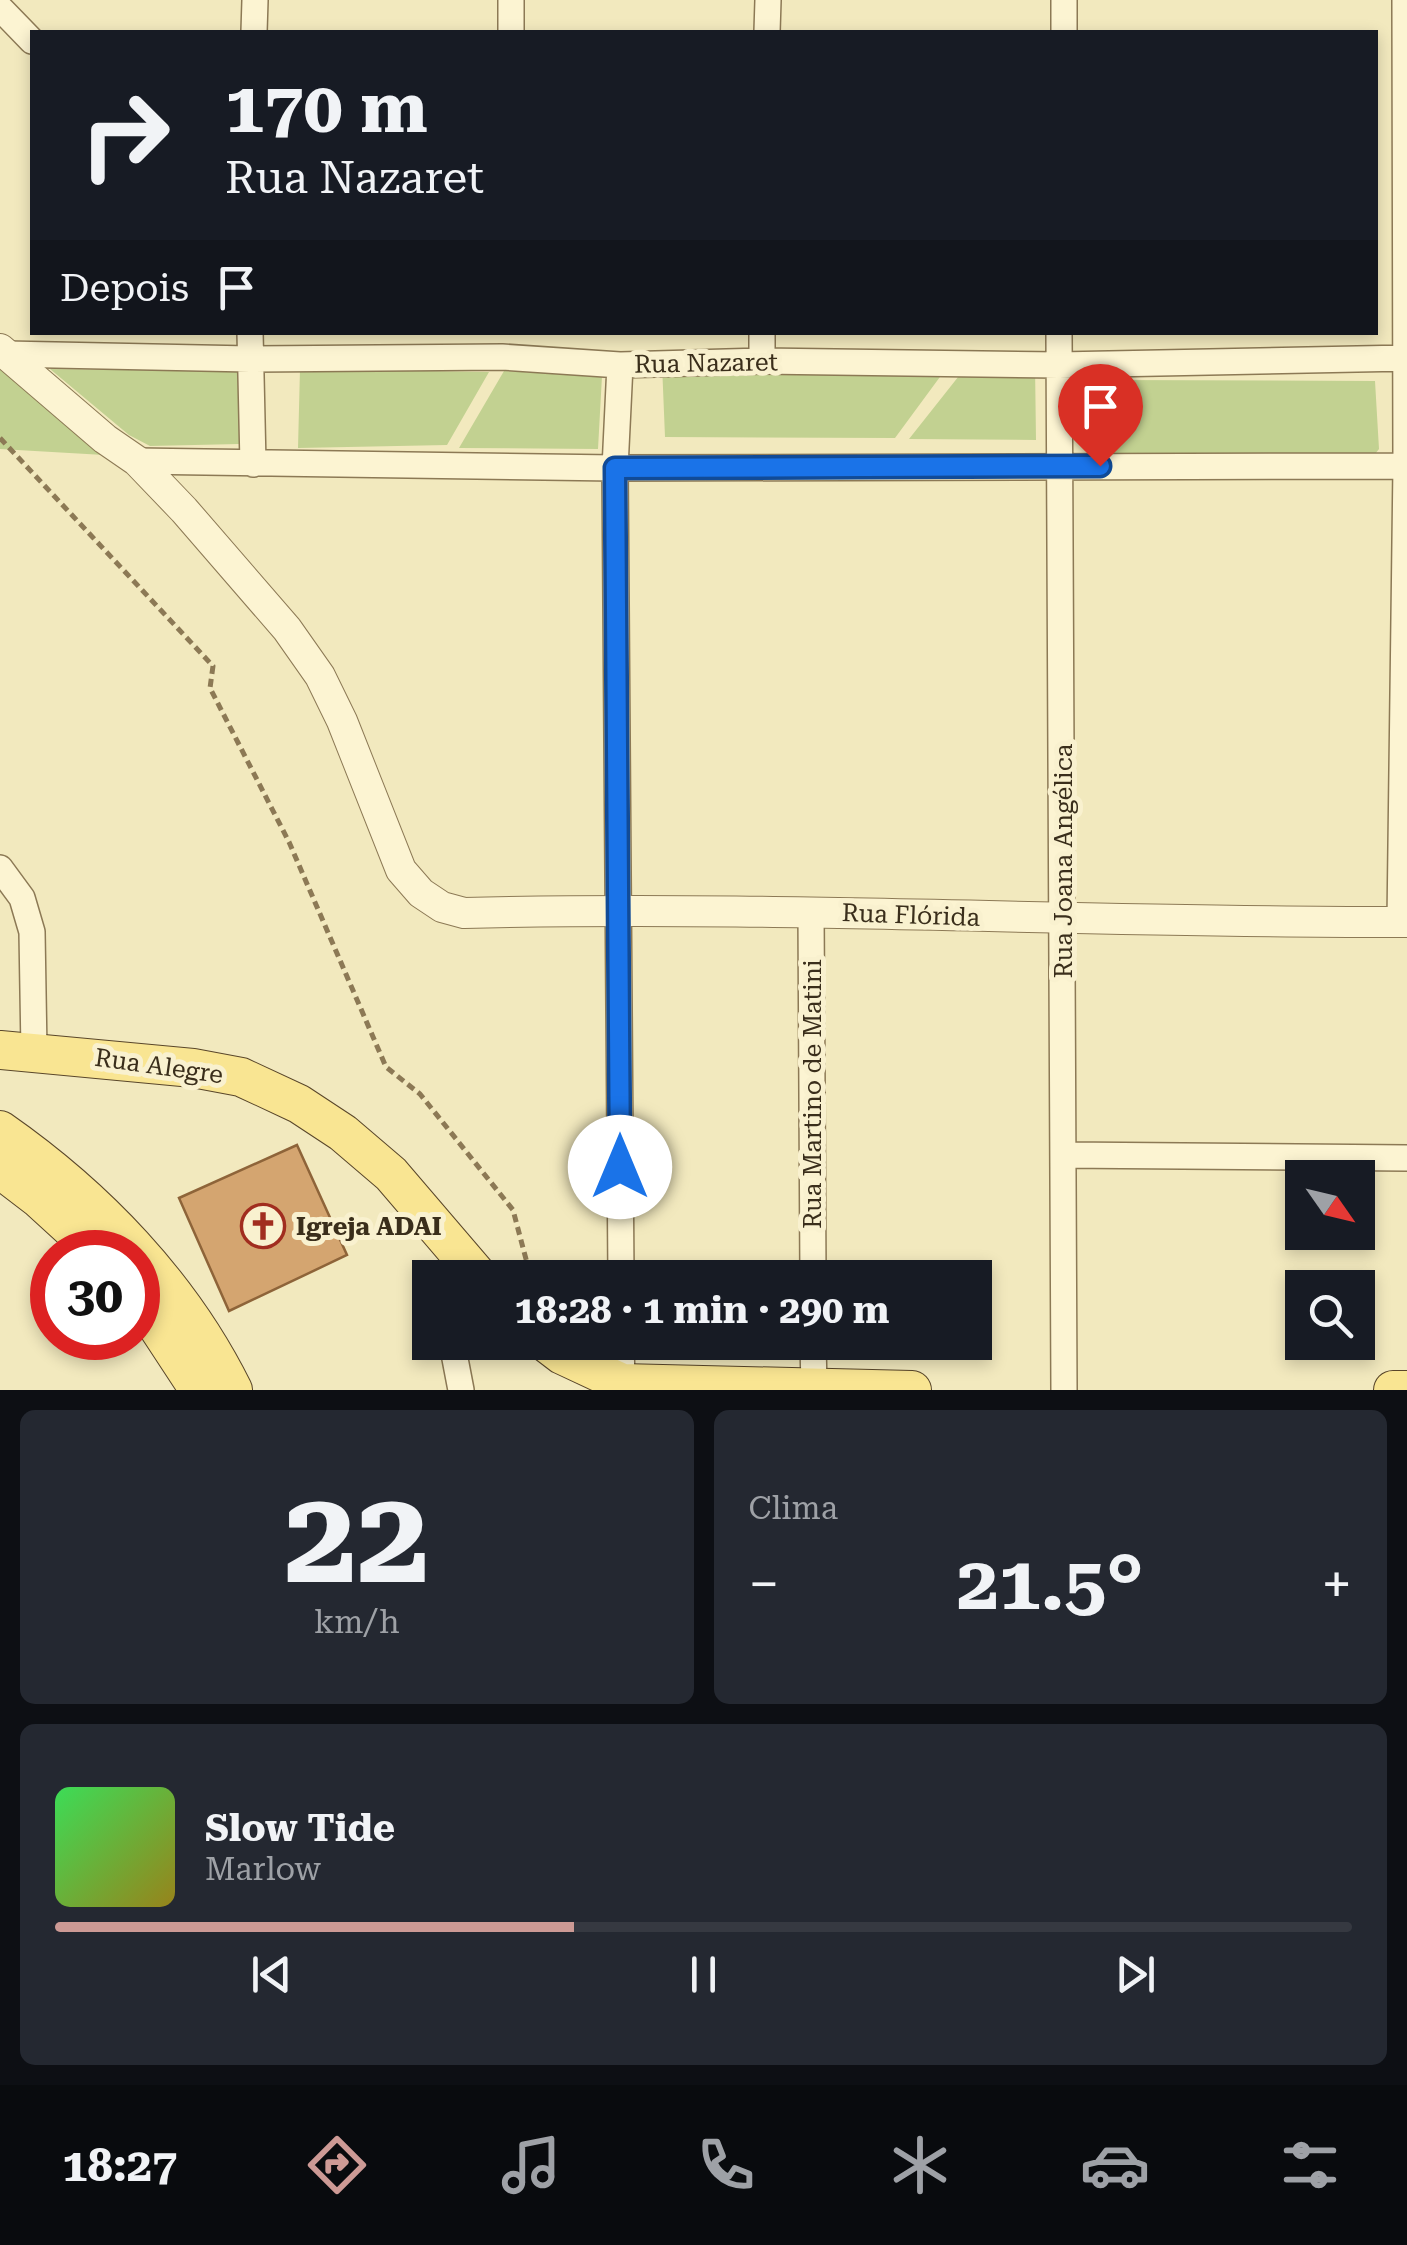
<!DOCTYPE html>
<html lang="pt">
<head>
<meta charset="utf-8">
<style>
  :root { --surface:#171b24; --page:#242831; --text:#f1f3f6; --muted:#9ea1a6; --line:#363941; --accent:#cd9a95 }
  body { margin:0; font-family:"Roboto Serif",serif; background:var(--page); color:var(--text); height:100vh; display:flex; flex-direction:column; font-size:38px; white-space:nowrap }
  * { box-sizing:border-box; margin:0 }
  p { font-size:32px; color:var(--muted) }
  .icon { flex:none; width:55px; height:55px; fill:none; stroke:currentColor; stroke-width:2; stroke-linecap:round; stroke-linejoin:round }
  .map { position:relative; height:1390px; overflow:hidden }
  .panel { display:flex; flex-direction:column; gap:20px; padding:20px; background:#0d0f14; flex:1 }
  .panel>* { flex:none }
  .top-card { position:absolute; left:30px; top:30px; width:1348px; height:305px; border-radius:0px; box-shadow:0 5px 15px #0003; background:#171b24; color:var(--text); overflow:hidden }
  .needle { width:65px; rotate:124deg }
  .buttons { position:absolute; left:1285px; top:1160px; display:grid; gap:20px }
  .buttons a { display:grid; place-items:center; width:90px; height:90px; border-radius:0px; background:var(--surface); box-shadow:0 5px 15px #0003; font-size:50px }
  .speed { position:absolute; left:30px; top:1230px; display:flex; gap:20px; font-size:50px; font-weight:700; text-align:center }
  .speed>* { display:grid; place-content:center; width:130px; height:130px; border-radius:50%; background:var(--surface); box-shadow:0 5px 15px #0003; line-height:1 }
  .speed .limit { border:15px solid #d22; background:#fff; color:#111 }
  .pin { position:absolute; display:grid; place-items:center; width:85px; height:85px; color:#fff; margin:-102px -42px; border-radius:50% 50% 50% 0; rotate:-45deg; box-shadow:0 0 10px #0007 }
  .pin .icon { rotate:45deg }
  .me { position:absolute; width:110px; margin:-55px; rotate:0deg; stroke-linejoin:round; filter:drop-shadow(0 0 8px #0008) }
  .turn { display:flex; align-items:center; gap:35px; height:210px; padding:0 30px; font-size:45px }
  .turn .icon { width:130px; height:130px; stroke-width:2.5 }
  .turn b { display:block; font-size:70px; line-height:85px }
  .then { display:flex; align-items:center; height:95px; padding:0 30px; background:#0003; gap:20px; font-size:38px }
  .big { font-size:75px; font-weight:700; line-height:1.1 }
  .panel .widget { flex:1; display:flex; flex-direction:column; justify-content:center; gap:15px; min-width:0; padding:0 35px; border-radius:15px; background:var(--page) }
  .panel .dial { align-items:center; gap:0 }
  .dial b { font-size:130px; line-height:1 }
  .song { display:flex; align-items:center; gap:30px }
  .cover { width:120px; height:120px; border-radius:15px; background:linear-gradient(135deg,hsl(130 70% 55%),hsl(50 70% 35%)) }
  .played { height:10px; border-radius:5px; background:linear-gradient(90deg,var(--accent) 40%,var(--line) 40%) }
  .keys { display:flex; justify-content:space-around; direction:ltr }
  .heat { display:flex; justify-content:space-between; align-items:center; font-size:55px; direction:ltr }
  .panel .tiles { flex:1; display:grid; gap:20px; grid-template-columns:1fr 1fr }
  .widget:last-child { grid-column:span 2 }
  .trip { position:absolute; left:412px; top:1260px; width:580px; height:100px; border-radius:0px; background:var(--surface); box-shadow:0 5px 15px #0003; font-weight:700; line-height:100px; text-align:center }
  .tab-bar { display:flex; height:160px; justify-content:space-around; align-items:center; background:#090b0e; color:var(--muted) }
  .tab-bar .icon { width:70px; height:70px }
  .tab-bar .current { color:var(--accent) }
  .tab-bar b { font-size:45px; color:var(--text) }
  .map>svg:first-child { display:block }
  .green { fill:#c2d191 }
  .building { fill:#d4a570; stroke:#8e6439; stroke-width:2.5 }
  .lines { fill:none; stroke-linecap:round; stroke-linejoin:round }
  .minor-casing { stroke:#8c7955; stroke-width:28 }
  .tertiary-casing { stroke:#8c7955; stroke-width:32 }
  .primary-casing { stroke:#59462a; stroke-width:40 }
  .path { stroke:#8c7955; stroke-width:5; stroke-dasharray:8 5; stroke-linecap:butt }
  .minor { stroke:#fcf4d2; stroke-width:25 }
  .tertiary { stroke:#fcf4d2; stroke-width:30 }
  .primary { stroke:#f9e592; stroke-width:38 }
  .route-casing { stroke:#114b97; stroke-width:25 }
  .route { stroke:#1a73e8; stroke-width:18 }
  .labels { text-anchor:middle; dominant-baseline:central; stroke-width:10; stroke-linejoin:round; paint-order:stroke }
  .street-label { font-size:25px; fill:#3a2e1b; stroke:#f9f1cf }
  .poi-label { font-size:25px; font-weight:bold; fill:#3a2e1b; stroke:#f9f1cf; text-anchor:start }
</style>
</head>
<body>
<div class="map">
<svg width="1407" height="1390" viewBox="0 0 1407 1390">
  <rect width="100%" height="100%" fill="#f2e9be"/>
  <path class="green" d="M0,362L104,455L0,449Z
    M662,364L948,366L895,438L665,437Z
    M1035,365L1036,440L909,439L966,367Z
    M50,369L240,371L239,444L150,446L129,435Z
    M300,369L489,372L447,445L298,448Z
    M504,371L602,376L598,449L459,448Z
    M1106,380L1375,381L1379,449L1375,454L1105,453L1102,384Z"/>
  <path class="building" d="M297,1145L347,1255L229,1311L179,1198Z"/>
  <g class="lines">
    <defs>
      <path id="minor" d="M0,8L32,41
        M254,32L255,0
        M511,32V0
        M767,32L768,0
        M1064,32V0
        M250,332L253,464
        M1059,332L1064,1390
        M6,354L250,359L502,357L620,365L762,361L1059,365L1407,358
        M762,361V332
        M620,365L615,468L621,1278
        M137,461L615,468L1407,466
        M0,868L22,898L32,932L34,1051
        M811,911L813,1278
        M1400,922L1406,466L1405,0
        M1063,1155L1407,1158
        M621,1342L622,1383
        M813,1342L814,1388
        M452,1343L461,1390"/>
      <path id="tertiary" d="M0,349L105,439L137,461L184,510L287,629L320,676L342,721L401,870L421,893L442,907L464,913C778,905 1092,923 1407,922"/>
      <path id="primary" d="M0,1050L193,1068L241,1077L299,1104L343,1133L391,1174L480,1278
        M0,1130C96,1197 181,1285 233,1390
        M0,1169L39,1199L97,1252
        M138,1297L199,1390
        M545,1342L562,1355L622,1383L912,1390
        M1393,1390H1407"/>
    </defs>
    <use href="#minor" class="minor-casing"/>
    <use href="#tertiary" class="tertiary-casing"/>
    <use href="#primary" class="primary-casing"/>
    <path class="path" d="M0,438L213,666L210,688L289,842L386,1067L420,1094L513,1210L531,1278"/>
    <use href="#minor" class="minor"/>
    <use href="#tertiary" class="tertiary"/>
    <use href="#primary" class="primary"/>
  </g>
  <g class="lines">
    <defs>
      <path id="route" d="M620,1167L615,468L1100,466"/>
    </defs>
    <use href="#route" class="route-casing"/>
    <use href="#route" class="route"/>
  </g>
  <defs>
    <symbol id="church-ring" viewBox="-11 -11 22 22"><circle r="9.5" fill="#f9f1cf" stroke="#a12d1f" stroke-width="1.5"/><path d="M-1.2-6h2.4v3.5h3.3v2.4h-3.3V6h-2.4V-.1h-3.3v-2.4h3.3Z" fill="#a12d1f"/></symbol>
  </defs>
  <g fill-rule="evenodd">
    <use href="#church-ring" x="238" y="1201" width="50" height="50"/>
  </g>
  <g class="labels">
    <g class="street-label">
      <text transform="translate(706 363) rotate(-1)">Rua Nazaret</text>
      <text transform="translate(1063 861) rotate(-90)">Rua Joana Angélica</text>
      <text transform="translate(911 915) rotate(2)">Rua Flórida</text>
      <text transform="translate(159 1066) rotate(8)">Rua Alegre</text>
      <text transform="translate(812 1094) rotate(-90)">Rua Martino de Matini</text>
    </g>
    <g class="poi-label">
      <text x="296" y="1226">Igreja ADAI</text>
    </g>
  </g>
</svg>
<div class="buttons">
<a><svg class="needle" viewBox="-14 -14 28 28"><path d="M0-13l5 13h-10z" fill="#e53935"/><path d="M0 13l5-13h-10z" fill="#9ea1a6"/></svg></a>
<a><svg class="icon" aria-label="search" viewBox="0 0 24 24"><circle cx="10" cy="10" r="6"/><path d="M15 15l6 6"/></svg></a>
</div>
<div class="speed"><div class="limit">30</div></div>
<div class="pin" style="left:1100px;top:466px;background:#d93025"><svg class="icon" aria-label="arrive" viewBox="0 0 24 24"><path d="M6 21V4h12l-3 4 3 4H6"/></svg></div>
<svg class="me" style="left:620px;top:1167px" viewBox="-20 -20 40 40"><circle r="19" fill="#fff"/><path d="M0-13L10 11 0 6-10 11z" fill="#1a73e8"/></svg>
<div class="trip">18:28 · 1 min · 290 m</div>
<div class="top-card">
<div class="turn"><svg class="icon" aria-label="right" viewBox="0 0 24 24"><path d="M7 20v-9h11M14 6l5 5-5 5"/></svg><div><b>170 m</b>Rua Nazaret</div></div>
<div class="then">Depois<svg class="icon" aria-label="arrive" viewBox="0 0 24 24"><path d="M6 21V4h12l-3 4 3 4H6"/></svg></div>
</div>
</div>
<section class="panel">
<div class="tiles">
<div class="widget dial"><b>22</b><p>km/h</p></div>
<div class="widget"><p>Clima</p>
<div class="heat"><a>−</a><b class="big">21.5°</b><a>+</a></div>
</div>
<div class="widget">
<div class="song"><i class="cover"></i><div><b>Slow Tide</b><p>Marlow</p></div></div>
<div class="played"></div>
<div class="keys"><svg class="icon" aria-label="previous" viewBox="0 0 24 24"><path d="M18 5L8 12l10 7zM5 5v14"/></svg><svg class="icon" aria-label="pause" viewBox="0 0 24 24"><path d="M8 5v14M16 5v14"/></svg><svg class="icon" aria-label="next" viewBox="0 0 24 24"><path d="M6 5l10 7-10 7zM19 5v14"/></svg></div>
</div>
</div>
</section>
<nav class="tab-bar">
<b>18:27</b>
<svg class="icon current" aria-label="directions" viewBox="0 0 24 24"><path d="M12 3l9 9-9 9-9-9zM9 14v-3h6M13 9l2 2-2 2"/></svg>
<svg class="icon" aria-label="music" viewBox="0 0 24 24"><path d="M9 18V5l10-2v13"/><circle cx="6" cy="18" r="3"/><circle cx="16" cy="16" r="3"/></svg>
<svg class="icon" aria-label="phone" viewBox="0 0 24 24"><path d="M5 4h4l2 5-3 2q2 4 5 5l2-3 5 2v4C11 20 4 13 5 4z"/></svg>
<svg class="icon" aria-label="climate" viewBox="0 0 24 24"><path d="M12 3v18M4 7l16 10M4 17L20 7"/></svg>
<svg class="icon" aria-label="car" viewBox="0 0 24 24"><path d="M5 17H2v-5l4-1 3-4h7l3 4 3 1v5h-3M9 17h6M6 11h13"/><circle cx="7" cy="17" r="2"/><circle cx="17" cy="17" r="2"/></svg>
<svg class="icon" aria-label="filters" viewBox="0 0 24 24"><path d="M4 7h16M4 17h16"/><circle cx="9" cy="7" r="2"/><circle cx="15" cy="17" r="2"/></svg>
</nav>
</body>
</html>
